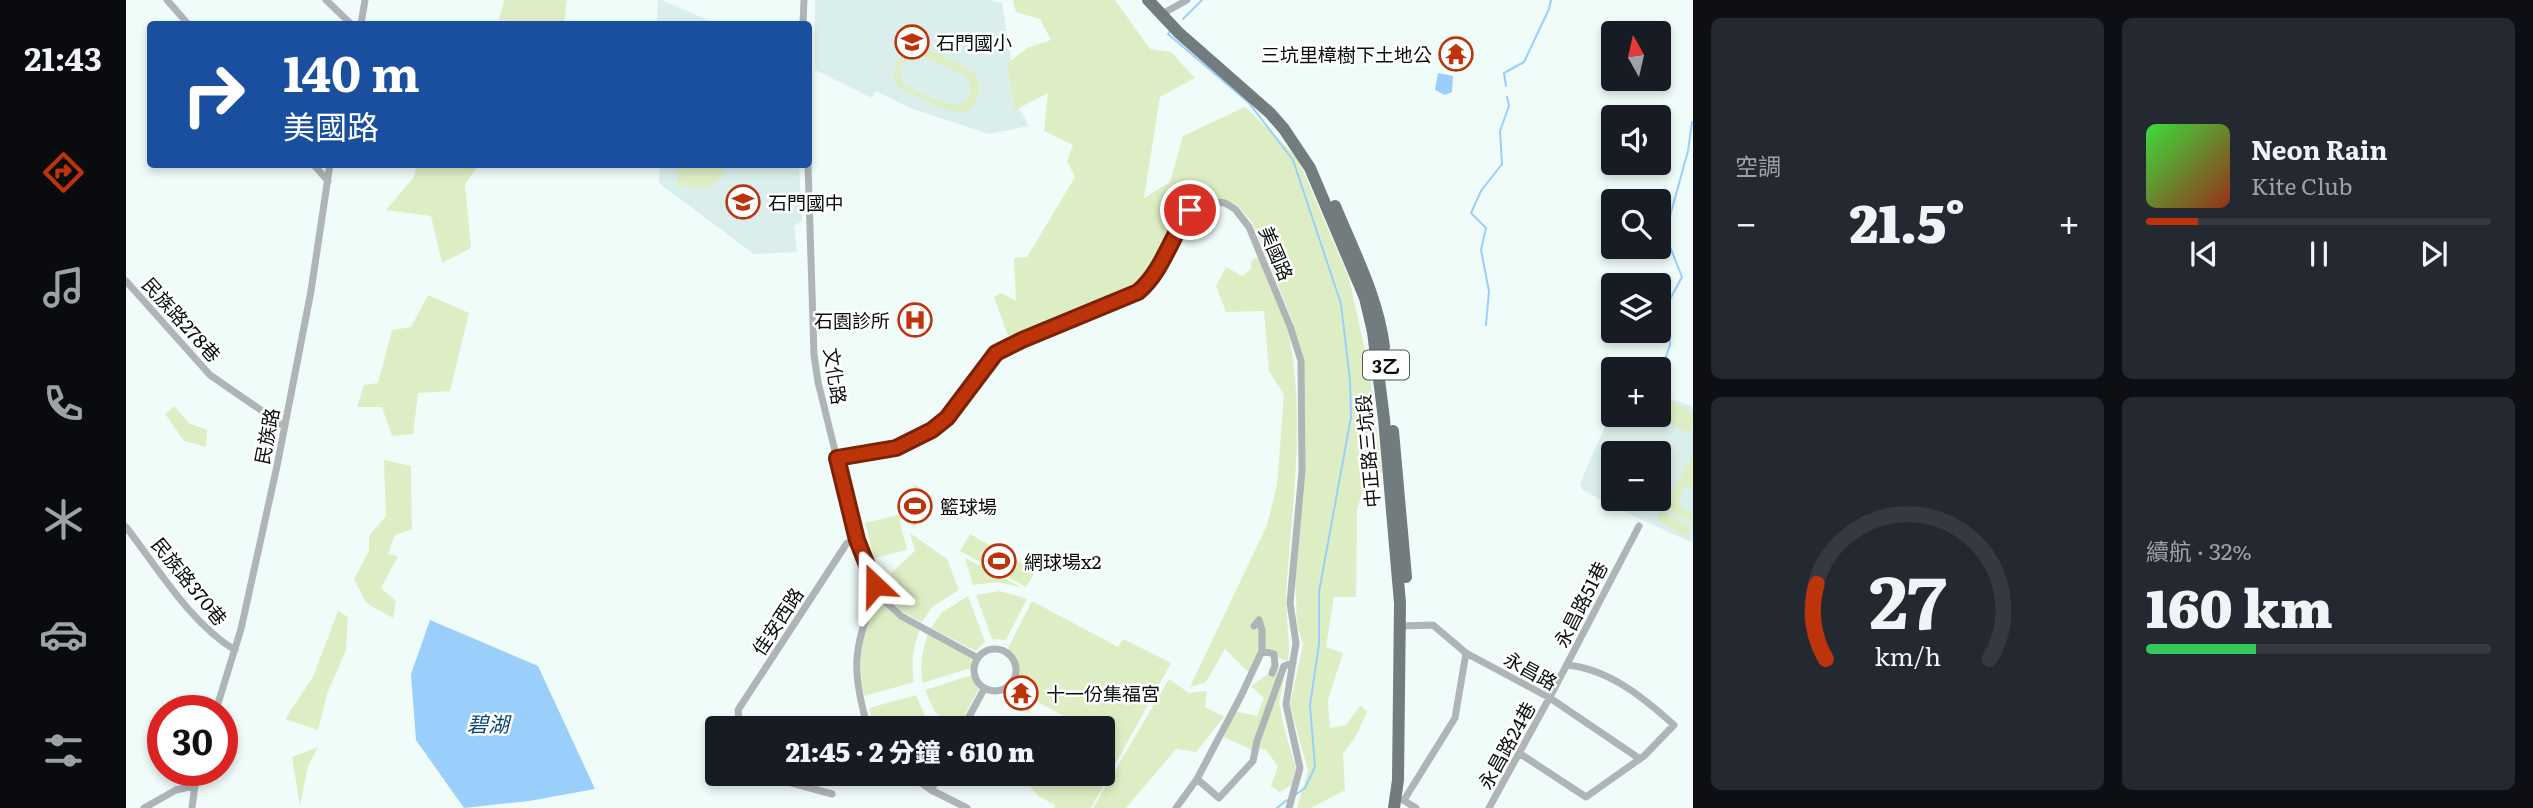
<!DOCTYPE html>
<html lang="zh-TW">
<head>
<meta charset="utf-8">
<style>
  :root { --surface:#171b24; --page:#242831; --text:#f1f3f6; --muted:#9ea1a6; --line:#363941; --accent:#bd340a }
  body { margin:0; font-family:Literata,"Noto Sans TC",serif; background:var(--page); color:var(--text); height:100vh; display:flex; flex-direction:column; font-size:26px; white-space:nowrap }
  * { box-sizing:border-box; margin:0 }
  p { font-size:23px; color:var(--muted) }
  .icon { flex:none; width:38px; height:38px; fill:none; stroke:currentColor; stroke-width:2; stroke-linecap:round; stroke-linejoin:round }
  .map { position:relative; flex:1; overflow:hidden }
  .side { display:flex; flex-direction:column; gap:18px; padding:18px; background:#0d0f14; width:840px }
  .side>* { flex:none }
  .top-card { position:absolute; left:21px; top:21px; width:665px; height:147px; border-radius:7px; box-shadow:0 4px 10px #0003; background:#1a4fa0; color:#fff; overflow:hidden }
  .needle { width:46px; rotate:352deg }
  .buttons { position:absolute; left:1475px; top:21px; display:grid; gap:14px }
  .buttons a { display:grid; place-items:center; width:70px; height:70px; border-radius:7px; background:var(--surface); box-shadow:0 4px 10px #0003; font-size:35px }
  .speed { position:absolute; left:21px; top:695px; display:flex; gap:14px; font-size:35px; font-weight:700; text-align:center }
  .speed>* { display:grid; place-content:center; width:91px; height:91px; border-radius:50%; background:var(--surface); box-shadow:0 4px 10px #0003; line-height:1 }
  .speed .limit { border:10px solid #d22; background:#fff; color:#111 }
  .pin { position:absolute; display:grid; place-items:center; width:60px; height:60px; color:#fff; margin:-30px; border:4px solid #fff; border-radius:50%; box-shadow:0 2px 7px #0007 }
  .me { position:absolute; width:77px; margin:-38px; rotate:337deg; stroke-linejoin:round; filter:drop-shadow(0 0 5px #0008) }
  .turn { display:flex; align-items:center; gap:24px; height:147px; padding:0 21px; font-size:32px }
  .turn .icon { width:91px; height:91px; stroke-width:2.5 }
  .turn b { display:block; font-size:49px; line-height:60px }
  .big { font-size:52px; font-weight:800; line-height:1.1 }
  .side .tile { flex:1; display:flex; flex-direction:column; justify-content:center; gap:10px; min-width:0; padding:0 24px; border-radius:10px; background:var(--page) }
  .side .dial { align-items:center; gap:0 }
  .dial svg { height:182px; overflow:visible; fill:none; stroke:var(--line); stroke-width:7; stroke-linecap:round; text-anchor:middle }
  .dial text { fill:var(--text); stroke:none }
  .song { display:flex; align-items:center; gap:21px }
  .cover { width:84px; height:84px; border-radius:10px; background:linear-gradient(135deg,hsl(120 70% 55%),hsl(10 70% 35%)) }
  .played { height:7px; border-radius:4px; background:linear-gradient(90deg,var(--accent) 15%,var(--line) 15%) }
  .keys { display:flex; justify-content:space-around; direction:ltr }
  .heat { display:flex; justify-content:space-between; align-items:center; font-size:38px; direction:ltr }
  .charge { height:10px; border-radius:5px; background:linear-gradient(90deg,#34c759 32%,var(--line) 0) }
  .side .tiles { flex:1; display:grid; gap:18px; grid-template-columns:repeat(2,1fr) }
  .trip { position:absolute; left:579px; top:716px; width:410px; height:70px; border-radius:7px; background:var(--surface); box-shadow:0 4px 10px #0003; font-weight:800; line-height:70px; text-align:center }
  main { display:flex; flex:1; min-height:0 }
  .dock { display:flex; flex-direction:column; width:126px; justify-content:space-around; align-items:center; background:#090b0e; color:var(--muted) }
  .dock .icon { width:49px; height:49px }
  .dock .selected { color:var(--accent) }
  .dock b { font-size:32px; color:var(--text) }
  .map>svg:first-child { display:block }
  .built { fill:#daefeb; fill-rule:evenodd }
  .green { fill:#deeec4; fill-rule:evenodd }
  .water { fill:#9acffb }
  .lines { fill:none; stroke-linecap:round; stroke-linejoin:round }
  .stream { stroke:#9acffb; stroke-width:2 }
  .minor { stroke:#afb4b6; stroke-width:7 }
  .primary { stroke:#727c7e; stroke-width:12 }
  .route-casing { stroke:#7b2206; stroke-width:18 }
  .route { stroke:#bd340a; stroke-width:12 }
  .labels { text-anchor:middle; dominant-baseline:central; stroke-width:5; stroke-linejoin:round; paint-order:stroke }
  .shield { fill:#fff; stroke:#535656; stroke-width:2 }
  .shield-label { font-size:18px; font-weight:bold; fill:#090e0d }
  .poi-label { font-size:19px; fill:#090e0d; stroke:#fff; text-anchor:start }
  .street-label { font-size:19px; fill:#090e0d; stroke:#fff }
  .water-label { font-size:21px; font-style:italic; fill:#0b4871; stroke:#fff }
</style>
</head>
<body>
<main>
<nav class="dock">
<b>21:43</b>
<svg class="icon selected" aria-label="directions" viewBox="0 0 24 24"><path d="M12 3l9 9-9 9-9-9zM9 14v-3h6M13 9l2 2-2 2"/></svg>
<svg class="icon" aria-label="music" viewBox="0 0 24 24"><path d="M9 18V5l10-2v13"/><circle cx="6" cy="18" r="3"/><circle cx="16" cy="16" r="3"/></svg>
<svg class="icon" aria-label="phone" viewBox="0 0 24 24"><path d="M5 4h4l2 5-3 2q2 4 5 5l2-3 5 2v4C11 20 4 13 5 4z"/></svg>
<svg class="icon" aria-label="climate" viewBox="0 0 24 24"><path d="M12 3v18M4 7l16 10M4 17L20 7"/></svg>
<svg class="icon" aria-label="car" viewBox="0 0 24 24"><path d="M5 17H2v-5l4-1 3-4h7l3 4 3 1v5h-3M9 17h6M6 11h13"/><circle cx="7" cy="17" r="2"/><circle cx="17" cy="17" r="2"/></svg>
<svg class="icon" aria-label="filters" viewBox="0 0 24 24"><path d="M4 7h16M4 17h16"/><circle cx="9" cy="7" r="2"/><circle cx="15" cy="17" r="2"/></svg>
</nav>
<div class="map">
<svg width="1567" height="808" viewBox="0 0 1567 808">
  <rect width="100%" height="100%" fill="#effcf9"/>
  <path class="built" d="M532,0H536L591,24H531Z
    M689,0H864L876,3L893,108L903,126L863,134L784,108L750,91L746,98L689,70Z
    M534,165H673L676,221L668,226L671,252L628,254L533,183Z
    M1533,394L1567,407V542H1564L1478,502L1456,489L1454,484L1487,408L1488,415H1533ZM1488,453H1533V499H1488Z"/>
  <path class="green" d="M378,0H441L438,24L373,20Z
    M887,0H989L1024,49L1045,52L1069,78L1034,97L1018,198L1044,182L1057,136L1119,107L1171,157L1223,278L1243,368L1256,472H1243L1231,509L1230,597H1208L1200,647L1217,653L1202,700L1204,728L1220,725L1235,705L1241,712L1230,736L1217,754L1219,790L1185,808H1171L1182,771L1164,705L1177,645L1171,623L1169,576L1179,407L1167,322L1126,222L1110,204L1085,197L1069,199L1044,229L1014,286L882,336L868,297L875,293L890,301L888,258L901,257L949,177L941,161L947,145L918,131L922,93L889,110L881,64L901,48L925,40L914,19L890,12Z
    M798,48C809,52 841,65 848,73C860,88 849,116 828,112C812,109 788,94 772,87L767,77L771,60L787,49ZM788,56H795L840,76C844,82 847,90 843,97C833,117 789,90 777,83L774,68L777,63Z
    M291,165H352L339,185L345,248L316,263L305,216L260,210L288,177Z
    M551,165H598C597,186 576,195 559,183V187H552Z
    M1133,256C1142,279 1155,303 1161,326C1181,413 1166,506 1160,593C1159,617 1165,637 1162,662L1138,651L1123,673L1099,649L1080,682L1064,687L1141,525L1151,485L1158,395L1143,371L1138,311L1100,312L1090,286L1100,267L1116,276L1125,269V261Z
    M302,295L343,313L324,391L292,393L287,434L266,436L256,407H231L238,385L252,383L266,330L285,327Z
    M1544,400L1567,413L1565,435L1534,417Z
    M48,406L63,423L81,430L80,447L58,441L39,414Z
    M1567,455V490L1559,486L1553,498L1555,508L1567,514V521L1551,515L1546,508L1542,515L1565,527L1561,536L1530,520Z
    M258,460L285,466L286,529L269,535L262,554L272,556L255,588L270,601L267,618L240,603L228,579L243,551V536L260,516Z
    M789,485L807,496L789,527L773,518L781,550L748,558L739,523L772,515Z
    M784,533L821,559L833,590L806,607L796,622L776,612L765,600L771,597L772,581L764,574L789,551Z
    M844,534L910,571L900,587L834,551Z
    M839,558L895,587L871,582L847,585Z
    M874,591L901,599L880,640L866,639L850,595Z
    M842,596L859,642L850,651L805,628L815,613Z
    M752,599L761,603C765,617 781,623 794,629C787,647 785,662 788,682L738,696C731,657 736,634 752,599Z
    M906,601L992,647L997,639L1045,663L965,808H928L929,805L912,796L904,786L911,774H976V728H942L946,720L910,701L903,713L887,706L878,685C894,676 894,660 882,648Z
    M212,611L222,617L220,650L201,694L192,730L159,719L187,677Z
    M802,634L846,657L845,668L796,683C794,665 796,651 802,634Z
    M1159,670L1153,702L1158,728L1170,768L1166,785L1154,792L1145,786L1152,766L1139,749L1126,750L1098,737L1108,711L1131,716L1138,698L1125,686L1145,672Z
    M846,675L854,686L832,728H829L809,712L799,690Z
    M1043,679L1063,693L1081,691L1079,707L1098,717L1070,752L1050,749L1000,808H967Z
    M790,695L800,718L810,728H749L743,708Z
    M192,747L182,766L174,806L166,757Z"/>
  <path class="water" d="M1312,73L1327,76L1326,92L1319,95L1309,90Z
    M304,620L412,666L469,789L403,801L338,808L290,740L285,674Z"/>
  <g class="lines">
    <path class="stream" d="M1057,19L1076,0
      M1044,31L1042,34L1123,103L1167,160L1215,304L1224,380L1225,417L1193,592V644L1184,705L1189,767L1179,788L1169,795
      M1380,86L1378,73L1398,62L1423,9L1425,0
      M1360,325L1363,291L1355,250L1360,228L1345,213L1355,191L1376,164L1374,131L1383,106L1381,97
      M1533,377L1544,345L1543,301L1556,277L1539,234L1562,151L1566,122
      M1151,808L1161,800"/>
    <path class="minor" d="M41,0L62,24
      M200,0L225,24
      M1036,14L1061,0
      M235,24L239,0
      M677,24L678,0
      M187,164L202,181
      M682,164L688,355L692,382L731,540L749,585
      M0,281L84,375L158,426
      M711,458L770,448L806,430L821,418L870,353L896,339L1012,292L1020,285L1035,262L1052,227L1064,210L1082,201L1099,203L1109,209L1123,227L1164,326L1175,361L1176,471L1164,603L1170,643L1160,704L1174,768L1163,808
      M0,527C32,568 64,623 109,650
      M759,601L768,593V587L759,580L749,585V596L759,601L775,616L852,658
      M1128,626L1133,620L1136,630V651
      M1275,626L1307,625L1340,653L1424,698L1514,759
      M848 670a21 21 0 1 1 42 0a21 21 0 1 1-42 0Z
      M90,710L115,629L151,466L185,291L204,164
      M614,728L612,710L721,543L731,540
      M742,728C726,674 726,648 749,596
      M837,728L858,689
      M1393,753L1460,797L1518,756L1548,725C1518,698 1483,669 1441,665
      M633,774L706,794
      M783,774L805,790L841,808
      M1071,779L1115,696L1136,651L1148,654L1149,666L1146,673
      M805,790L814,774
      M1277,800L1290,808
      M1278,800L1329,718L1340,653
      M18,808L50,790L68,786
      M66,808L71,770
      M1050,808L1071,779L1093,798L1127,761L1131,741L1158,666L1167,663
      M1363,808L1426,693L1513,526"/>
    <path class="primary" d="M1022,0L1053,33L1144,113L1158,129L1184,168L1239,298L1247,332L1258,419L1274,603L1272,780L1268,808
      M1209,206C1228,252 1252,298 1258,347
      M1267,431L1280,577"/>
  </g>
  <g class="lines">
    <defs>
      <path id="route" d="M749,585L731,540L711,458L770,448L806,430L821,418L870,353L896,340L1012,292C1037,271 1045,236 1064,210"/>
    </defs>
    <use href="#route" class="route-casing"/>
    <use href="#route" class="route"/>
  </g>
  <defs>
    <symbol id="school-ring" viewBox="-11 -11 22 22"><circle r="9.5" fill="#fff" stroke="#bd340a" stroke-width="1.5"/><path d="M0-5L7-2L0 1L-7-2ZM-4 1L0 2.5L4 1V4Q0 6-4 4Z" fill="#bd340a"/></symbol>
    <symbol id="temple-ring" viewBox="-11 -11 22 22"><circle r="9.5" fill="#fff" stroke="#bd340a" stroke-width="1.5"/><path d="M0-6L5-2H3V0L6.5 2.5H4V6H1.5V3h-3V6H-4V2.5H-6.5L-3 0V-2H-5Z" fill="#bd340a"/></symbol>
    <symbol id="hospital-ring" viewBox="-11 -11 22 22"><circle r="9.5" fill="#fff" stroke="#bd340a" stroke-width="1.5"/><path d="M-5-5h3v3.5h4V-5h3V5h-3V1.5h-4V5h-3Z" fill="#bd340a"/></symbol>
    <symbol id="stadium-ring" viewBox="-11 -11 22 22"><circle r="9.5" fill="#fff" stroke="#bd340a" stroke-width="1.5"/><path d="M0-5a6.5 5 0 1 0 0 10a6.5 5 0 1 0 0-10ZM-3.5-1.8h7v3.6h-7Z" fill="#bd340a"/></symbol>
  </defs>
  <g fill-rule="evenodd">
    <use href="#school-ring" x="767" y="23" width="38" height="38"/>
    <use href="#temple-ring" x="1311" y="35" width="38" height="38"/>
    <use href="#school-ring" x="598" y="183" width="38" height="38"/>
    <use href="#hospital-ring" x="770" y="301" width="38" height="38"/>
    <use href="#stadium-ring" x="770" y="487" width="38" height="38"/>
    <use href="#stadium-ring" x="854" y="542" width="38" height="38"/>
    <use href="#temple-ring" x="876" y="674" width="38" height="38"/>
  </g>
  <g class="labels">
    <rect class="shield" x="1237" y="350.5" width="46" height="29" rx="5"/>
    <g class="shield-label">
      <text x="1260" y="365">3乙</text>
    </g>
    <g class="poi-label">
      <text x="810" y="42">石門國小</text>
      <text x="1306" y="54" text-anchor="end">三坑里樟樹下土地公</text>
      <text x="642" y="202">石門國中</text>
      <text x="764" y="320" text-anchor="end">石園診所</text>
      <text x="814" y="506">籃球場</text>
      <text x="898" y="561">網球場x2</text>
      <text x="920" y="693">十一份集福宮</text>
    </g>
    <g class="street-label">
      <text transform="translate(1151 253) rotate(67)">美國路</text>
      <text transform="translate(56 319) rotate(48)">民族路278巷</text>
      <text transform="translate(710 376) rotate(81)">文化路</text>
      <text transform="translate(140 436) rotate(-79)">民族路</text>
      <text transform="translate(1241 451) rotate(-95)">中正路三坑段</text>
      <text transform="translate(64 581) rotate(51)">民族路370巷</text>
      <text transform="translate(1454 604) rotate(-63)">永昌路51巷</text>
      <text transform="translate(651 621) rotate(-57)">佳安西路</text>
      <text transform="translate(1405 670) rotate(29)">永昌路</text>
      <text transform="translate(1380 745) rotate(-61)">永昌路24巷</text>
    </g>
    <g class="water-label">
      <text x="362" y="722">碧湖</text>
    </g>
  </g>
</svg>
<div class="buttons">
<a><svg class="needle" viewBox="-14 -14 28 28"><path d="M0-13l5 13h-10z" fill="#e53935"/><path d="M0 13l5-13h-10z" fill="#9ea1a6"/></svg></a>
<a><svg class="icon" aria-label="sound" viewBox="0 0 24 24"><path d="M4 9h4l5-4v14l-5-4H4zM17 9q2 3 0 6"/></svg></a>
<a><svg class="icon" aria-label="search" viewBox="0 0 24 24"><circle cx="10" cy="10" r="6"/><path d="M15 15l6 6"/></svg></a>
<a><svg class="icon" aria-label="layers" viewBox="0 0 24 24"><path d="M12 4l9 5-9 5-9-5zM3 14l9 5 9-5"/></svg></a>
<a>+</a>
<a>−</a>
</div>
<div class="speed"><div class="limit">30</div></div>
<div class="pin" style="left:1064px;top:210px;background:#d93025"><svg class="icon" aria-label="arrive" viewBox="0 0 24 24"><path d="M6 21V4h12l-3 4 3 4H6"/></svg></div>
<svg class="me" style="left:749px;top:585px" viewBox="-20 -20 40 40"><path d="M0-17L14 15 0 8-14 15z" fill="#bd340a" stroke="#fff" stroke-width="4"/></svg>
<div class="trip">21:45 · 2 分鐘 · 610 m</div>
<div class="top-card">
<div class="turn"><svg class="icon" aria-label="right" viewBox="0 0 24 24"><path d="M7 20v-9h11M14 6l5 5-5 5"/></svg><div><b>140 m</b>美國路</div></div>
</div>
</div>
<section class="side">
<div class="tiles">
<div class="tile"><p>空調</p>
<div class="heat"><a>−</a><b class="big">21.5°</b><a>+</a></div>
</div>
<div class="tile">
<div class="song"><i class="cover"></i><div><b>Neon Rain</b><p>Kite Club</p></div></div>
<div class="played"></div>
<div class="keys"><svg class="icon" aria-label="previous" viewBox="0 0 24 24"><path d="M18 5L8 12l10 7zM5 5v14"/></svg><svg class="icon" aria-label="pause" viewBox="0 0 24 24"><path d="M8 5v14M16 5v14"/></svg><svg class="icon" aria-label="next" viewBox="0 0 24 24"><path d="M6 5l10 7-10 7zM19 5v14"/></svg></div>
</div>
<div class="tile dial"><svg viewBox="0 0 100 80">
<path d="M14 69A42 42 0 1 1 86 69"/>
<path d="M14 69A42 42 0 0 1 10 36" stroke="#bd340a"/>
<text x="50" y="56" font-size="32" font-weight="700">27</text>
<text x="50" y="72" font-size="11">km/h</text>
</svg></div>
<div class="tile"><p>續航 · 32%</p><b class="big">160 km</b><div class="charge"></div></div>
</div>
</section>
</main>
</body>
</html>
